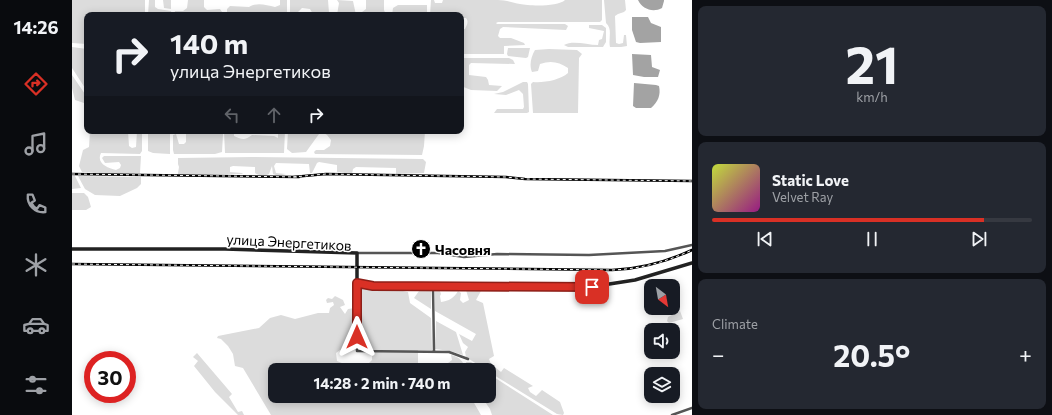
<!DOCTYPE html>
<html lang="en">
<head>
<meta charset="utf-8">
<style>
  :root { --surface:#171b24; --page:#242831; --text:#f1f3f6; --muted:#9ea1a6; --line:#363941; --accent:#d93025 }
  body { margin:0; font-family:Commissioner,sans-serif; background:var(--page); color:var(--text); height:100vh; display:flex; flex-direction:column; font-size:15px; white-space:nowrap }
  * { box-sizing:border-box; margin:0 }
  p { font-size:13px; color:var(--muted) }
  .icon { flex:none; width:22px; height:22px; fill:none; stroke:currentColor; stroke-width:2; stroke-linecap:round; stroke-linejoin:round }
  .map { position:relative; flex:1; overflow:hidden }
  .side { display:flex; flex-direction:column; gap:6px; padding:6px; background:#0d0f14; width:360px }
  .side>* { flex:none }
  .hud { position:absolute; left:12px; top:12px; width:380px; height:122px; border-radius:8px; box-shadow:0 2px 10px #0003; background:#171b24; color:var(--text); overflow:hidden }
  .needle { width:26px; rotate:149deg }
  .tools { position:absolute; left:572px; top:279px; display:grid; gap:8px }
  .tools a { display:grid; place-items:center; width:36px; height:36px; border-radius:8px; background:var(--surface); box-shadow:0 2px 10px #0003; font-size:20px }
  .speed { position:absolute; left:12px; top:351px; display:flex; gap:8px; font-size:20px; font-weight:700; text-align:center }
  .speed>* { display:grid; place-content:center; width:52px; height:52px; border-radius:50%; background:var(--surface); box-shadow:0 2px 10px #0003; line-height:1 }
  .speed .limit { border:6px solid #d22; background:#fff; color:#111 }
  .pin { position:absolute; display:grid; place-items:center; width:34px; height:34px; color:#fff; margin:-17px; border-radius:8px; box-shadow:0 2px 6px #0006 }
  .me { position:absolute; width:44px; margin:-22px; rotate:0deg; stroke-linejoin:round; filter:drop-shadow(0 0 3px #0008) }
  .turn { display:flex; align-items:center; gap:14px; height:84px; padding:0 20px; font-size:18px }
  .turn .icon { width:52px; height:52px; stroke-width:2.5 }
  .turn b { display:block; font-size:28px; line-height:34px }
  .lanes { display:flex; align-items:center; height:38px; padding:0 20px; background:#0003; justify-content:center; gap:20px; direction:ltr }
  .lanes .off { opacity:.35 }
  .big { font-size:30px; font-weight:700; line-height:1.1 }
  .side .tile { flex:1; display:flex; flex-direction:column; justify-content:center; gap:6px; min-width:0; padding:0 14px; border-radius:8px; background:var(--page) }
  .side .dial { align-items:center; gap:0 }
  .dial b { font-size:52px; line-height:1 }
  .song { display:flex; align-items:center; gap:12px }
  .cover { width:48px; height:48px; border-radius:6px; background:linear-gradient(135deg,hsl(70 70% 55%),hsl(310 70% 35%)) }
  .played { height:4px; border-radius:2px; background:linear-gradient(90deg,var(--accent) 85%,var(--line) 85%) }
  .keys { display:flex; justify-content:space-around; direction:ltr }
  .heat { display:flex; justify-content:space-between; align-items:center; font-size:22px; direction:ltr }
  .trip { position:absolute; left:196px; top:363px; width:228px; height:40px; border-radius:8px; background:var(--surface); box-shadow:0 2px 10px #0003; font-weight:700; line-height:40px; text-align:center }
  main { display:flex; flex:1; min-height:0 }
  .menu { display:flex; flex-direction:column; width:72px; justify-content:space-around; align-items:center; background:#090b0e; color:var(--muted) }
  .menu .icon { width:28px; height:28px }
  .menu .selected { color:var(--accent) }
  .menu b { font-size:18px; color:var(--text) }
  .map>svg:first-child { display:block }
  .green { fill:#dcdcdc }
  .water { fill:#a3a3a3 }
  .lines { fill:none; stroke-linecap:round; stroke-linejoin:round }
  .street { stroke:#555; stroke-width:2.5 }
  .secondary { stroke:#222; stroke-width:3.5 }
  .rail-casing { stroke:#000; stroke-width:2.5 }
  .rail { stroke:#fff; stroke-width:1; stroke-dasharray:3; stroke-linecap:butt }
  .route-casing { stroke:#8d1f18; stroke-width:10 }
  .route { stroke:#d93025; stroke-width:7 }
  .labels { text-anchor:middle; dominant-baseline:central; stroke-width:3; stroke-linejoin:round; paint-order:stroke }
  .street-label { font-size:14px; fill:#000; stroke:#fff }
  .poi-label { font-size:14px; font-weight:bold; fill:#000; stroke:#fff; text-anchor:start }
</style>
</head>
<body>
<main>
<nav class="menu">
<b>14:26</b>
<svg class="icon selected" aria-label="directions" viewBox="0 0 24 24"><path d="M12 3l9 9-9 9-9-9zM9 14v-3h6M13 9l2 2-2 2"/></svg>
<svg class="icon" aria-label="music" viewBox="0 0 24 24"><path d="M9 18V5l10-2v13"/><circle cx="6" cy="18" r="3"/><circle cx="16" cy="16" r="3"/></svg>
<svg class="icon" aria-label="phone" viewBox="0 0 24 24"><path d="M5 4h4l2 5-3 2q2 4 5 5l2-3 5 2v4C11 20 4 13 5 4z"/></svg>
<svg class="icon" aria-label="climate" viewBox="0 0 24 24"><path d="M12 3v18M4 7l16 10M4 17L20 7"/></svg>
<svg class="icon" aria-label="car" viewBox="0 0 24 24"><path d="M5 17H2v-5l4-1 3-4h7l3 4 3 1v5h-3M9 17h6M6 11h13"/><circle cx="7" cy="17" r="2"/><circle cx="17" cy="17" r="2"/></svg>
<svg class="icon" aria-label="filters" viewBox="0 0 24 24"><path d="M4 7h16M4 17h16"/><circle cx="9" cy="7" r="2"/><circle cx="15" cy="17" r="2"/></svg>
</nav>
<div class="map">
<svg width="620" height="415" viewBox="0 0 620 415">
  <rect width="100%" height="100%" fill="#fff"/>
  <path class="green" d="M0,0H73V15H15V44L0,43Z
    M77,0H83V7L86,9L99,11L100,15H76Z
    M91,0H99V9L92,8Z
    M116,0H132V7L135,10L148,9L150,12V15H102L103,11H111L115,8Z
    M208,0H215V15H155V9L158,6L177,7C185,2 194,5 203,7L208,5Z
    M218,0H256L257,13L263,15L241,14L238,9L230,8L223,15H219L218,13Z
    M265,0L281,1L284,15H265L267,3Z
    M294,0H312V10L314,15H290V12L294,9Z
    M359,0H362L363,3H370L371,0C389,0 408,0 426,0C434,0 441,3 448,4C457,6 486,7 493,0H530V20L528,22H426L424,23L425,24H493L496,26L494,30L431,27L428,29L426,36L428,38H439L452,43L453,45L432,46V54H389V29H393C395,25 397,22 394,18H389V15H358Z
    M532,0H553L554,10L552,12L546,14L543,16L544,43L547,44L551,43L552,35H554L555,46L549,47H538C536,39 541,29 534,23Z
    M326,5H355V15H320L321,8Z
    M517,25H530L534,28V42L531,47H496L492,45C501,40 515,45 526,45L527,40L530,39L532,31L517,28Z
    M0,47L15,49V91L0,68Z
    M436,48H458L456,57L454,58L436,56L435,54Z
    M477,49L505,50L510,54L507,58L506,113H461L459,84L461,82C472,83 488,80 496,73V68C487,62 479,60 468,64L466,71L460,72C457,65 459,57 463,50Z
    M389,58H437L441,60L443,64L399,63L397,65V75L414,77L416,80L417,85L430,86L425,91L399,90L389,86Z
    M0,75L15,97V104L3,100L0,88Z
    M451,82H455L456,84L457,112L455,113H422L425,109H451L452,107L451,94L447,90L434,95L422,94L431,92Z
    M18,131H56L57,146L60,148L64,147L65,131H70V151L68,154L29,153C24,163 35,168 44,170L48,168L49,165L47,162L33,163L30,158L32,156H69L68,173L37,174L10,172L7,166L11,150L17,147Z
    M76,131H98V154L81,153L76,151Z
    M114,131H148L151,134L150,152L143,154H102L101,150V135L104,134L107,144H112L114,142Z
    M152,131H162V136C171,140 173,140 180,135L202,136L206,138V131H198H213L212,153H153Z
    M216,131H243L247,134L234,152L220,153L215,149Z
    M249,131H353L352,146L350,155L243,154L242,152L244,150H252L258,146L259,140L255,135Z
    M181,157L351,159L354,162L352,173L324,174V168L284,167L281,169L280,174L265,172V165L247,162L245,163L240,173H238L237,164L204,163L202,166L204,173L214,174L206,176L201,174L200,166L197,174C194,176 186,176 183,173V167L161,166L158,167V172L170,173L171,174H106V173L107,167L106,164V158Z
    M0,176H3L9,188L0,189Z
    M6,176L69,177V184L65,188L48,196L23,195L13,189Z
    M0,193H12L16,197L19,207L14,210H0Z
    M287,288L326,290L336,292L338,303L359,318L360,350H346V364H363V370H203V396H398L409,415H199L171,368L163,366L161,354L156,346L149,339L145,338L146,336L187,328L198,318L209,315L223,319L246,313H257L258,308L262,305L261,302L255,303L254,300L256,298L260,299L263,296L271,300L273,305L268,307L273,314L276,309L283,308L282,348L268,350L264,353L265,361L277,366L296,364L300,360V353L293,348L287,347Z
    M394,290L409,291L404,300L411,303L422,356L417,359L419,364L429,372L432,368L461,386L456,388L458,392L464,396L470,390L488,402L492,413L491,415L485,414L417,372V370H414L394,357L393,352L396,347L391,343L387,334L400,341L404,334L363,311V291H368L369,294L368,296L369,302C377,301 382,298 386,291L389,293L388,300L391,303L397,300Z
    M347,291H359V309L342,298Z
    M608,311L611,319L597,323L595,321L596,317Z
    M364,321L384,332L391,355L378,351L363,349Z
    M125,353L160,394L157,397L166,412L170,411L172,415H166L143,392L122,366L126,361L121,357Z
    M379,355C388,357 391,361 394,370H368L369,363H376L380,360Z
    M394,362H399L411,370H397Z
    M417,374L481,415H420L418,409L409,396H417Z"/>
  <path class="water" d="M566,0H592V1L590,8C581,13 570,9 566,0Z
    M560,17H576L579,23L589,27V42L568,43L564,42L560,30Z
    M560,54L579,55L580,67L588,70L586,77H572L561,75Z
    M562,83L584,85L587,86C589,95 586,102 579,108H564L561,106Z"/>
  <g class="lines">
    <path class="street" d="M285,253H366L392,257L425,254L517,255L593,251L620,245
      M285,283V351L377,352L396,359
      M361,287L362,352
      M600,415L620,408"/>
    <path class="secondary" d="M0,249H153L285,253V283L301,286L518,287L563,280L620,263"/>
    <defs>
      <path id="rail" d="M0,174L227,177
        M221,177L254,174L434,177L453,179L620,181
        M0,264L540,270C568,269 594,262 620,250"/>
    </defs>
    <use href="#rail" class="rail-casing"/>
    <use href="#rail" class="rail"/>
  </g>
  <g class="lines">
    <defs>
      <path id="route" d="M285,337V283L301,286L520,287"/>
    </defs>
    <use href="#route" class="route-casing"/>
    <use href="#route" class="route"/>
  </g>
  <defs>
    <symbol id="church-disc" viewBox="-11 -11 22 22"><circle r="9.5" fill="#000" stroke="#fff"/><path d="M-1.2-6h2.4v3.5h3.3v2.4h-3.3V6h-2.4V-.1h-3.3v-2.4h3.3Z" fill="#fff"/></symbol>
  </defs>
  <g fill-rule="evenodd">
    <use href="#church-disc" x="338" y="238" width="22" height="22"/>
  </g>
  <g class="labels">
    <g class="street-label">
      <text transform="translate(217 242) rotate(3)">улица Энергетиков</text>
    </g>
    <g class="poi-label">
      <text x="363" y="249">Часовня</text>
    </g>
  </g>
</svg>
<div class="tools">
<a><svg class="needle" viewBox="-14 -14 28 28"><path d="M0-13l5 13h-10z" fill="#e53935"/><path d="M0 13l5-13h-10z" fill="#9ea1a6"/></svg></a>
<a><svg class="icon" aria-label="sound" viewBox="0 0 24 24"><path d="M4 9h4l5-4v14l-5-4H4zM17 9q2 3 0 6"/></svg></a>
<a><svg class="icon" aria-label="layers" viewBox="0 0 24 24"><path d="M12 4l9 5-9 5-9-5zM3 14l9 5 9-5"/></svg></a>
</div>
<div class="speed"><div class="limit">30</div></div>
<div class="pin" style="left:520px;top:287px;background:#d93025"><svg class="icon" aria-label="arrive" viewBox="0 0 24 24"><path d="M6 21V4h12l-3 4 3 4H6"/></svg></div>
<svg class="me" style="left:285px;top:337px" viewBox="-20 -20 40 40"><path d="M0-17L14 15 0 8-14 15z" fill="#d93025" stroke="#fff" stroke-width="4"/></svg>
<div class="trip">14:28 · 2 min · 740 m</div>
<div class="hud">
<div class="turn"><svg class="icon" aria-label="right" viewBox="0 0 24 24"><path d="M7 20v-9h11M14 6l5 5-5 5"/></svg><div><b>140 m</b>улица Энергетиков</div></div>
<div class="lanes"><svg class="icon off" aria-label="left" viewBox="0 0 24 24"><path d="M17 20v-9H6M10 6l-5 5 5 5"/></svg><svg class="icon off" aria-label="ahead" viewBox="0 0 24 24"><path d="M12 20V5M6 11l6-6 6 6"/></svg><svg class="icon" aria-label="right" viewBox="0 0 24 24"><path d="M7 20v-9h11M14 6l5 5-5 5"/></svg></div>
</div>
</div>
<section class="side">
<div class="tile dial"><b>21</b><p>km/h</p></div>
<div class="tile">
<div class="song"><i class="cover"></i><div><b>Static Love</b><p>Velvet Ray</p></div></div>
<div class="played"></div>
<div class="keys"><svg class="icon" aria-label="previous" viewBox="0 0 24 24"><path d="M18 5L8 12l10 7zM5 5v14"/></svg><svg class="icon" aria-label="pause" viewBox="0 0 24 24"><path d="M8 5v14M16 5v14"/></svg><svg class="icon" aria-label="next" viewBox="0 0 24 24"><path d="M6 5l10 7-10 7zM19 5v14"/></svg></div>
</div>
<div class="tile"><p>Climate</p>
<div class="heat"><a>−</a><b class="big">20.5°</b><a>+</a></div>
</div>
</section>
</main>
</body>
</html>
